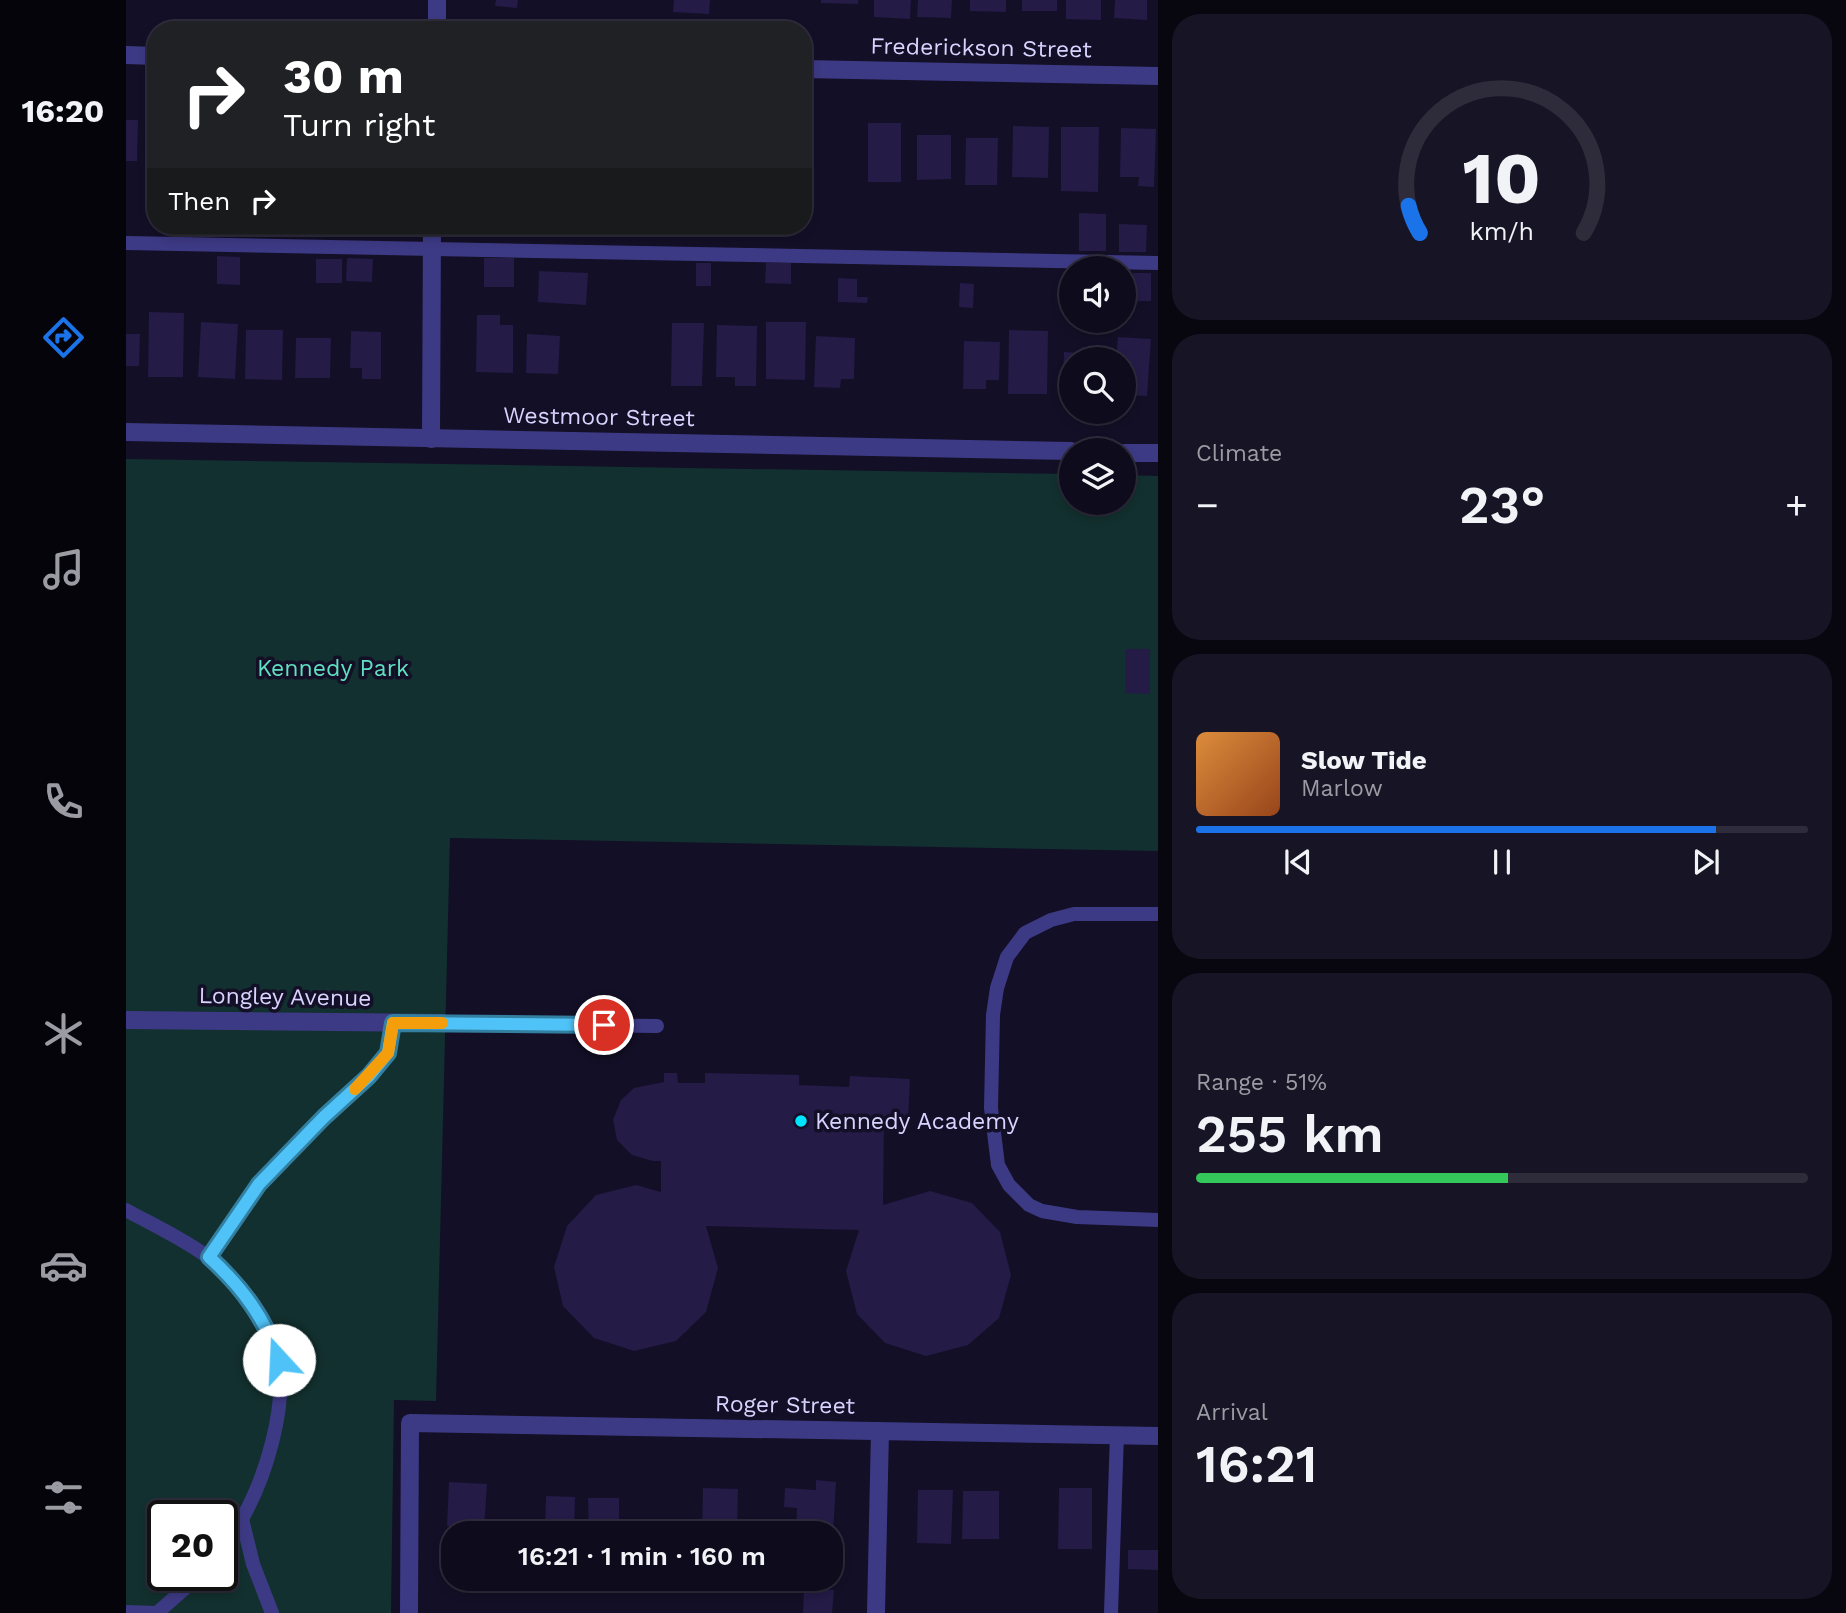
<!DOCTYPE html>
<html lang="en">
<head>
<meta charset="utf-8">
<style>
  :root { --surface:#0e0b1c; --page:#171425; --text:#f1f3f6; --muted:#9b9ba3; --line:#2e2b3b; --accent:#1a73e8 }
  body { margin:0; font-family:"Work Sans",sans-serif; background:var(--page); color:var(--text); height:100vh; display:flex; flex-direction:column; font-size:26px; white-space:nowrap }
  * { box-sizing:border-box; margin:0 }
  p { font-size:23px; color:var(--muted) }
  .icon { flex:none; width:38px; height:38px; fill:none; stroke:currentColor; stroke-width:2; stroke-linecap:round; stroke-linejoin:round }
  .map { position:relative; flex:1; overflow:hidden }
  .sheet { display:flex; flex-direction:column; gap:14px; padding:14px; background:#08060f; width:688px }
  .sheet>* { flex:none }
  .guide { position:absolute; left:21px; top:21px; width:665px; height:214px; border-radius:28px; box-shadow:0 4px 10px #0003,0 0 0 2px var(--line); background:#202124; color:#fff; overflow:hidden }
  .controls { position:absolute; left:933px; top:256px; display:grid; gap:14px }
  .controls a { display:grid; place-items:center; width:77px; height:77px; border-radius:50%; background:var(--surface); box-shadow:0 4px 10px #0003,0 0 0 2px var(--line); font-size:35px }
  .speed { position:absolute; left:21px; top:1500px; display:flex; gap:14px; font-size:35px; font-weight:700; text-align:center }
  .speed>* { display:grid; place-content:center; width:91px; height:91px; border-radius:50%; background:var(--surface); box-shadow:0 4px 10px #0003,0 0 0 2px var(--line); line-height:1 }
  .speed .limit { border:4px solid #111; border-radius:10px; background:#fff; color:#111 }
  .pin { position:absolute; display:grid; place-items:center; width:60px; height:60px; color:#fff; margin:-30px; border:4px solid #fff; border-radius:50%; box-shadow:0 2px 7px #0007 }
  .me { position:absolute; width:77px; margin:-38px; rotate:340deg; stroke-linejoin:round; filter:drop-shadow(0 0 5px #0008) }
  .turn { display:flex; align-items:center; gap:24px; height:147px; padding:0 21px; font-size:32px }
  .turn .icon { width:91px; height:91px; stroke-width:2.5 }
  .turn b { display:block; font-size:49px; line-height:60px }
  .then { display:flex; align-items:center; height:66px; padding:0 21px; background:#0003; gap:14px; font-size:26px }
  .big { font-size:52px; font-weight:600; line-height:1.1 }
  .sheet .card { flex:1; display:flex; flex-direction:column; justify-content:center; gap:10px; min-width:0; padding:0 24px; border-radius:28px; background:var(--page) }
  .sheet .dial { align-items:center; gap:0 }
  .dial svg { height:182px; overflow:visible; fill:none; stroke:var(--line); stroke-width:7; stroke-linecap:round; text-anchor:middle }
  .dial text { fill:var(--text); stroke:none }
  .song { display:flex; align-items:center; gap:21px }
  .cover { width:84px; height:84px; border-radius:10px; background:linear-gradient(135deg,hsl(30 70% 55%),hsl(20 70% 35%)) }
  .played { height:7px; border-radius:4px; background:linear-gradient(90deg,var(--accent) 85%,var(--line) 85%) }
  .keys { display:flex; justify-content:space-around; direction:ltr }
  .heat { display:flex; justify-content:space-between; align-items:center; font-size:38px; direction:ltr }
  .charge { height:10px; border-radius:5px; background:linear-gradient(90deg,#34c759 51%,var(--line) 0) }
  .trip { position:absolute; left:315px; top:1521px; width:402px; height:70px; border-radius:28px; background:var(--surface); box-shadow:0 4px 10px #0003,0 0 0 2px var(--line); font-weight:600; line-height:70px; text-align:center }
  main { display:flex; flex:1; min-height:0 }
  .tab-bar { display:flex; flex-direction:column; width:126px; justify-content:space-around; align-items:center; background:#06040b; color:var(--muted) }
  .tab-bar .icon { width:49px; height:49px }
  .tab-bar .on { color:var(--accent) }
  .tab-bar b { font-size:32px; color:var(--text) }
  .map>svg:first-child { display:block }
  .green { fill:#12302f; fill-rule:evenodd }
  .building { fill:#241b47 }
  .lines { fill:none; stroke-linecap:round; stroke-linejoin:round }
  .service { stroke:#3d3a85; stroke-width:14 }
  .minor { stroke:#3d3a85; stroke-width:18 }
  .tertiary { stroke:#3d3a85; stroke-width:18 }
  .route-casing { stroke:#337fa1; stroke-width:18 }
  .route { stroke:#4fc3f7; stroke-width:12 }
  .slow { stroke:#f59e0b; stroke-width:12 }
  .poi-dot { fill:#00e5ff; stroke:#130f26; stroke-width:2.5 }
  .labels { text-anchor:middle; dominant-baseline:central; stroke-width:7; stroke-linejoin:round; paint-order:stroke }
  .street-label { font-size:23px; fill:#d9d4ff; stroke:#130f26 }
  .park-label { font-size:23px; fill:#5fe0c0; stroke:#130f26 }
  .poi-label { font-size:23px; fill:#d9d4ff; stroke:#130f26; text-anchor:start }
</style>
</head>
<body>
<main>
<nav class="tab-bar">
<b>16:20</b>
<svg class="icon on" aria-label="directions" viewBox="0 0 24 24"><path d="M12 3l9 9-9 9-9-9zM9 14v-3h6M13 9l2 2-2 2"/></svg>
<svg class="icon" aria-label="music" viewBox="0 0 24 24"><path d="M9 18V5l10-2v13"/><circle cx="6" cy="18" r="3"/><circle cx="16" cy="16" r="3"/></svg>
<svg class="icon" aria-label="phone" viewBox="0 0 24 24"><path d="M5 4h4l2 5-3 2q2 4 5 5l2-3 5 2v4C11 20 4 13 5 4z"/></svg>
<svg class="icon" aria-label="climate" viewBox="0 0 24 24"><path d="M12 3v18M4 7l16 10M4 17L20 7"/></svg>
<svg class="icon" aria-label="car" viewBox="0 0 24 24"><path d="M5 17H2v-5l4-1 3-4h7l3 4 3 1v5h-3M9 17h6M6 11h13"/><circle cx="7" cy="17" r="2"/><circle cx="17" cy="17" r="2"/></svg>
<svg class="icon" aria-label="filters" viewBox="0 0 24 24"><path d="M4 7h16M4 17h16"/><circle cx="9" cy="7" r="2"/><circle cx="15" cy="17" r="2"/></svg>
</nav>
<div class="map">
<svg width="1033" height="1613" viewBox="0 0 1033 1613">
  <rect width="100%" height="100%" fill="#130f26"/>
  <path class="green" d="M0,459L945,474V502H998V475L1032,476V851L324,838L310,1401L268,1400L265,1613H0ZM37,1516H96V1575H37Z"/>
  <path class="building" d="M370,0H392L391,8L369,6Z
    M548,0H584L583,14L547,12Z
    M695,0H732V4L695,3Z
    M748,0H785L784,19L748,17Z
    M792,0H826L825,18L791,17Z
    M844,0H880V12L844,11Z
    M896,0H931V11H896Z
    M940,0H975V20L940,19Z
    M989,0H1021V20L988,18Z
    M0,120H12L11,161H0Z
    M742,123H775V182H742Z
    M677,125H682L679,182H677Z
    M887,126L923,127L922,178L886,177Z
    M935,127H973L972,192L935,191Z
    M995,128L1030,129L1028,187L1012,186L1013,177H994Z
    M791,135H825V179L791,180Z
    M840,138H872L871,185H839Z
    M953,213L980,214V251H953Z
    M993,224L1021,225L1020,252H993Z
    M222,226H250V235H222Z
    M91,256L114,257V285L91,284Z
    M221,258L247,259L246,282L220,281Z
    M358,258H388V287H358Z
    M190,259H216V283H190Z
    M570,263H585V286H570Z
    M640,263H665V284L639,283Z
    M413,271L462,273L460,305L412,302Z
    M1007,273H1025V301H1007Z
    M712,278L731,279V297H742L741,303L712,302Z
    M834,283L848,284L847,308L833,307Z
    M23,312L58,313L57,377H22Z
    M351,315H374V325H387V373L350,372Z
    M75,322L112,324L109,379L72,377Z
    M640,322H680L679,380L640,379Z
    M546,323H578L576,386H545Z
    M591,325L631,326L630,386H609V377H590Z
    M120,330H157L156,380L119,379Z
    M883,330L922,331L921,394H882Z
    M225,331L255,332V379H236V368H224Z
    M0,334H14L13,366H0Z
    M401,334L434,336L432,374L400,373Z
    M690,336L729,338L728,379H715L714,388L688,387Z
    M992,337L1025,339L1021,396L998,395V359H990Z
    M170,338H205L204,378H169Z
    M838,341L874,342L873,380H860V389H837Z
    M938,352L975,354V359H945V382H937Z
    M999,649H1024V694L999,693Z
    M538,1073H551L552,1083H579V1073L673,1075V1085L723,1087L724,1076L784,1079L782,1122L758,1121L757,1205L804,1191L846,1203L874,1232L885,1275L873,1318L842,1345L800,1356L759,1343L731,1314L720,1271L733,1230L580,1226L592,1268L580,1312L550,1341L508,1351L468,1338L437,1306L428,1267L441,1226L470,1195L510,1185L535,1192V1161H527L506,1155L491,1140L487,1120L495,1100L508,1088L538,1082Z
    M690,1480L710,1482L707,1533H670L671,1508L658,1507L659,1488L690,1490Z
    M323,1482L361,1484L358,1529L321,1526Z
    M577,1488L612,1489L611,1533H576Z
    M933,1488H966V1549H932Z
    M792,1490H827L825,1544L791,1543Z
    M837,1491H873V1539H836Z
    M420,1496L449,1497L448,1533H419Z
    M462,1498H493V1533H463Z
    M1002,1550H1033V1570L1002,1569Z
    M678,1588L708,1590L706,1613H677Z"/>
  <g class="lines">
    <path class="service" d="M0,243L1033,263
      M1033,914H948L925,920L899,933L881,957L871,988L867,1015L865,1108L872,1165L883,1185L903,1205L916,1211L951,1217L1033,1220
      M317,1023L531,1026
      M0,1210C27,1225 58,1239 83,1258C115,1282 147,1323 153,1362C160,1409 140,1476 117,1517C111,1527 103,1537 96,1547
      M83,1257L133,1184L198,1117L242,1076L262,1053L267,1023
      M116,1519L127,1564L146,1613
      M0,1612L30,1613
      M31,1613L74,1575
      M985,1613L991,1434"/>
    <path class="minor" d="M311,30V0
      M0,55L30,56
      M677,69L1033,76
      M305,439L306,226
      M0,1020L317,1023
      M283,1613L284,1423L1033,1436
      M750,1613L754,1431"/>
    <path class="tertiary" d="M0,432L945,451
      M998,453H1033"/>
  </g>
  <g class="lines">
    <defs>
      <path id="route" d="M153,1360C139,1318 116,1287 83,1257L133,1184L198,1117L243,1076L262,1053L267,1023L478,1025"/>
    </defs>
    <use href="#route" class="route-casing"/>
    <use href="#route" class="route"/>
    <path class="slow" d="M229,1089L262,1053L267,1023H316"/>
  </g>
  <circle class="poi-dot" cx="675" cy="1121" r="7"/>
  <g class="labels">
    <g class="street-label">
      <text transform="translate(855 48) rotate(1)">Frederickson Street</text>
      <text transform="translate(473 417) rotate(1)">Westmoor Street</text>
      <text transform="translate(159 997) rotate(1)">Longley Avenue</text>
      <text transform="translate(659 1405) rotate(1)">Roger Street</text>
    </g>
    <g class="park-label">
      <text x="207" y="668">Kennedy Park</text>
    </g>
    <g class="poi-label">
      <text x="689" y="1121">Kennedy Academy</text>
    </g>
  </g>
</svg>
<div class="controls">
<a><svg class="icon" aria-label="sound" viewBox="0 0 24 24"><path d="M4 9h4l5-4v14l-5-4H4zM17 9q2 3 0 6"/></svg></a>
<a><svg class="icon" aria-label="search" viewBox="0 0 24 24"><circle cx="10" cy="10" r="6"/><path d="M15 15l6 6"/></svg></a>
<a><svg class="icon" aria-label="layers" viewBox="0 0 24 24"><path d="M12 4l9 5-9 5-9-5zM3 14l9 5 9-5"/></svg></a>
</div>
<div class="speed"><div class="limit">20</div></div>
<div class="pin" style="left:478px;top:1025px;background:#d93025"><svg class="icon" aria-label="arrive" viewBox="0 0 24 24"><path d="M6 21V4h12l-3 4 3 4H6"/></svg></div>
<svg class="me" style="left:153px;top:1360px" viewBox="-20 -20 40 40"><circle r="19" fill="#fff"/><path d="M0-13L10 11 0 6-10 11z" fill="#4fc3f7"/></svg>
<div class="trip">16:21 · 1 min · 160 m</div>
<div class="guide">
<div class="turn"><svg class="icon" aria-label="right" viewBox="0 0 24 24"><path d="M7 20v-9h11M14 6l5 5-5 5"/></svg><div><b>30 m</b>Turn right</div></div>
<div class="then">Then<svg class="icon" aria-label="right" viewBox="0 0 24 24"><path d="M7 20v-9h11M14 6l5 5-5 5"/></svg></div>
</div>
</div>
<section class="sheet">
<div class="card dial"><svg viewBox="0 0 100 80">
<path d="M14 69A42 42 0 1 1 86 69"/>
<path d="M14 69A42 42 0 0 1 9 57" stroke="#1a73e8"/>
<text x="50" y="56" font-size="32" font-weight="700">10</text>
<text x="50" y="72" font-size="11">km/h</text>
</svg></div>
<div class="card"><p>Climate</p>
<div class="heat"><a>−</a><b class="big">23°</b><a>+</a></div>
</div>
<div class="card">
<div class="song"><i class="cover"></i><div><b>Slow Tide</b><p>Marlow</p></div></div>
<div class="played"></div>
<div class="keys"><svg class="icon" aria-label="previous" viewBox="0 0 24 24"><path d="M18 5L8 12l10 7zM5 5v14"/></svg><svg class="icon" aria-label="pause" viewBox="0 0 24 24"><path d="M8 5v14M16 5v14"/></svg><svg class="icon" aria-label="next" viewBox="0 0 24 24"><path d="M6 5l10 7-10 7zM19 5v14"/></svg></div>
</div>
<div class="card"><p>Range · 51%</p><b class="big">255 km</b><div class="charge"></div></div>
<div class="card"><p>Arrival</p><b class="big">16:21</b></div>
</section>
</main>
</body>
</html>
